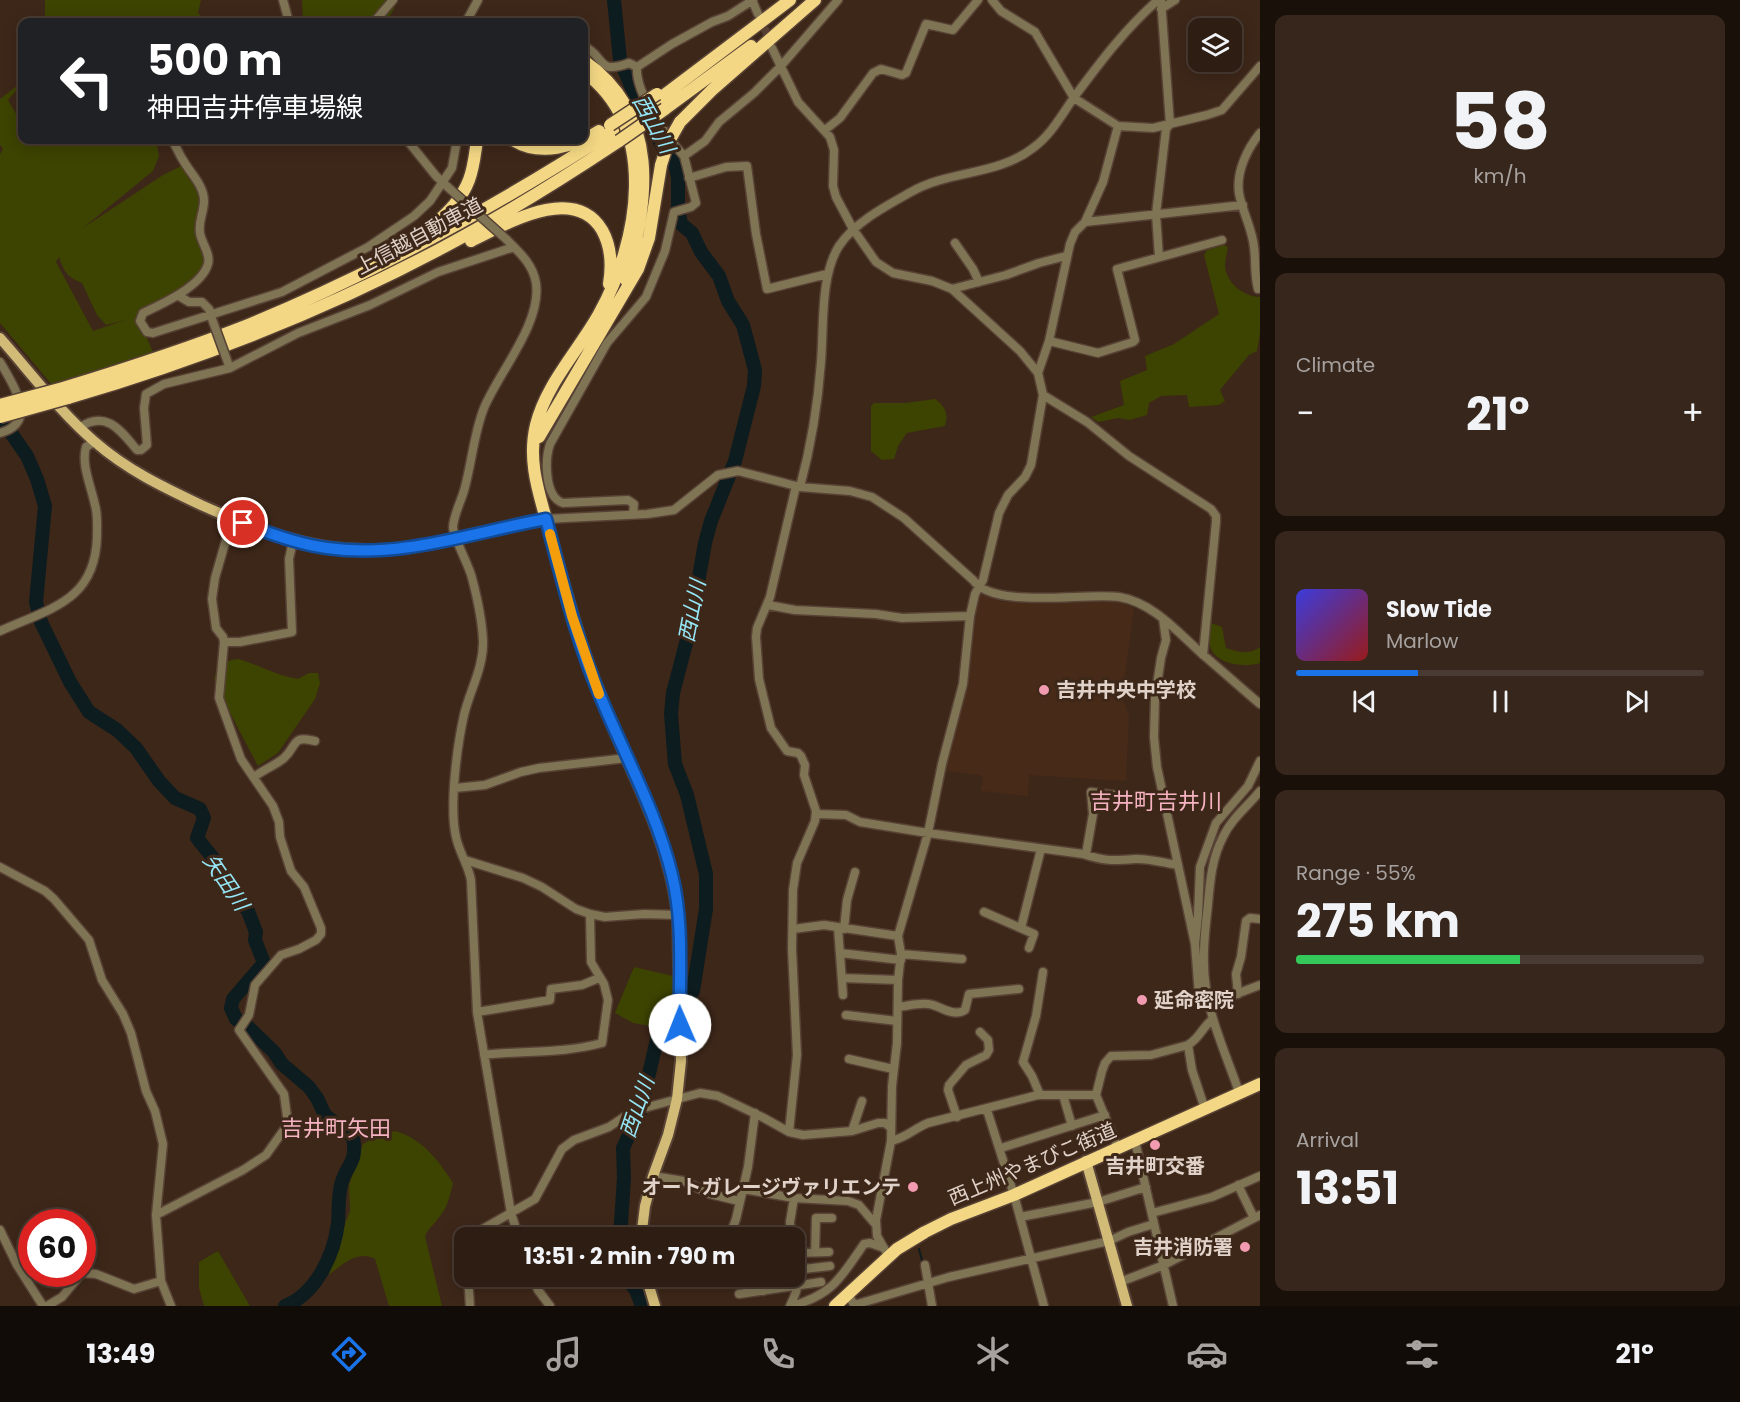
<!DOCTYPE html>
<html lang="en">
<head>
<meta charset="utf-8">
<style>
  :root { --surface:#2e1d13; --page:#36261c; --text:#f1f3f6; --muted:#a7a2a0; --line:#493b33; --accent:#1a73e8 }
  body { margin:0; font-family:Poppins,"Noto Sans JP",sans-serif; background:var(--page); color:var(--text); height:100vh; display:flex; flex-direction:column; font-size:22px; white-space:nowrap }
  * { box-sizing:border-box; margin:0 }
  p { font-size:20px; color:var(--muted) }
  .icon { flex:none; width:33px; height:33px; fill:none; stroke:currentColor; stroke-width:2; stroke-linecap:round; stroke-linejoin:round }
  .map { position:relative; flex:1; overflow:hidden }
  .drawer { display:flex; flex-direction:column; gap:15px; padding:15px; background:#19100a; width:480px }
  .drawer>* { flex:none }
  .top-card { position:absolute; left:18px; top:18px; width:570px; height:126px; border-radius:12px; box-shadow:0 3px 15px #0003,0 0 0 2px var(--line); background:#202124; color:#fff; overflow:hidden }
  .buttons { position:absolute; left:1188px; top:18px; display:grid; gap:12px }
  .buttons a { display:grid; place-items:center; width:54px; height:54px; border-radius:12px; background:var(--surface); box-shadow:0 3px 15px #0003,0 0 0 2px var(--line); font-size:30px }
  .speed { position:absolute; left:18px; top:1209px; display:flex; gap:12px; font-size:30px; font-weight:700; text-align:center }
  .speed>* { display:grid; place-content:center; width:78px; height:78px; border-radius:50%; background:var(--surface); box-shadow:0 3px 15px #0003,0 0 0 2px var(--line); line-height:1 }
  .speed .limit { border:9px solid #d22; background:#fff; color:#111 }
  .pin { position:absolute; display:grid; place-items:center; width:51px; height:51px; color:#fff; margin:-26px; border:3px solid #fff; border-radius:50%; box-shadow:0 2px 6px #0007 }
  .me { position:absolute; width:66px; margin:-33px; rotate:359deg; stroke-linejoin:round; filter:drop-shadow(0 0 4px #0008) }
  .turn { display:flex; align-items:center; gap:21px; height:126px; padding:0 30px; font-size:27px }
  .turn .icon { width:78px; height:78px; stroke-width:2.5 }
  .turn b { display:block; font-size:42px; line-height:51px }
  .big { font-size:45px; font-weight:700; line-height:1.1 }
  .drawer .tile { flex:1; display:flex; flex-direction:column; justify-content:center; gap:9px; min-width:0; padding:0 21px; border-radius:12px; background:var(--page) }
  .drawer .dial { align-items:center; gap:0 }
  .dial b { font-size:78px; line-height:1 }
  .song { display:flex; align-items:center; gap:18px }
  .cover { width:72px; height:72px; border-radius:9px; background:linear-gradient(135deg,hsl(240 70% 55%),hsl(0 70% 35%)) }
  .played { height:6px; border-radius:3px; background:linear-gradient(90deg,var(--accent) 30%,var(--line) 30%) }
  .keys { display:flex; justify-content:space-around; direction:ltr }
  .heat { display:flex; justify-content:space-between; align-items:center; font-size:33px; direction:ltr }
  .charge { height:9px; border-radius:4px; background:linear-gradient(90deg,#34c759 55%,var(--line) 0) }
  .trip { position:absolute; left:454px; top:1227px; width:351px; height:60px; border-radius:12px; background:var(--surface); box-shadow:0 3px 15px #0003,0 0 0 2px var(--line); font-weight:700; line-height:60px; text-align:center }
  .tabs { display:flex; height:96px; justify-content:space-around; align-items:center; background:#120c08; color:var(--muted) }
  .tabs .icon { width:42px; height:42px }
  .tabs .on { color:var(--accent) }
  .tabs b { font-size:27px; color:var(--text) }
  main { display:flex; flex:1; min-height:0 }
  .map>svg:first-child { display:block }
  .built { fill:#472b18 }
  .green { fill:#3d4300; fill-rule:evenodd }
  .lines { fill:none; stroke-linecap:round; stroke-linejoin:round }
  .stream { stroke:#0d1c1f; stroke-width:2 }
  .river { stroke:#0d1c1f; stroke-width:14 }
  .minor-tunnel { stroke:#564133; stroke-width:8; stroke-dasharray:8 4; stroke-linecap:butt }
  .minor-casing { stroke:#574235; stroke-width:11 }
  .major-casing { stroke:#574235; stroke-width:14 }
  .highway-casing { stroke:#574235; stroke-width:15 }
  .minor { stroke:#7f7454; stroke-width:8 }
  .major { stroke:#d2bb77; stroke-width:10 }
  .highway { stroke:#f3d784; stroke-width:12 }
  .minor-bridge-casing { stroke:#574235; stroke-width:11; stroke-linecap:butt }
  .highway-bridge-casing { stroke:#574235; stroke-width:15; stroke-linecap:butt }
  .minor-bridge { stroke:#7f7454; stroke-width:8 }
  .highway-bridge { stroke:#f3d784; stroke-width:12 }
  .route-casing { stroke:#114b97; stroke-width:15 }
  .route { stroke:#1a73e8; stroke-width:10 }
  .slow { stroke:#f59e0b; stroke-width:10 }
  .poi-dot { fill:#f29aaf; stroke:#3d2719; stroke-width:2 }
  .labels { text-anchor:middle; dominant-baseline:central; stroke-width:6; stroke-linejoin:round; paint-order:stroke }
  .street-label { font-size:20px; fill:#e1d2c9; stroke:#3d2719 }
  .poi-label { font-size:20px; font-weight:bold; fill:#e1d2c9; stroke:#3d2719; text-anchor:start }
  .water-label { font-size:21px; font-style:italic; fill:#95e6f6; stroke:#3d2719 }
  .quarter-label { font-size:22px; fill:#f6b3c2; stroke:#3d2719 }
</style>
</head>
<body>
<main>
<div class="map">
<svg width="1260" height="1306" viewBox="0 0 1260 1306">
  <rect width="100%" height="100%" fill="#3d2719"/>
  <path class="built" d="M981,594L1002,602H1118L1134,608L1122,696L1129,716L1126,781L1029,775L1028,796L981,791L983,776L944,770L974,605L977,595Z"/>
  <path class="green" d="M45,0H201L198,13L207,22H45Z
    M302,0H396L394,9L386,22H303Z
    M22,82V84L8,100L19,119L22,121V140H156L159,156L153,171L83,228L163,175L183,165L200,189L202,200L197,222L205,265L178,295L137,316L153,352L53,386L0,323V154L3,149L0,145V99ZM59,257C63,271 68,278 82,283L97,315L106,325L125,320L93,331L56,262Z
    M1224,245L1228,247C1227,253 1225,261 1225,267C1228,285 1244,296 1260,297V333L1257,351L1249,355L1220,390L1225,401L1219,405L1189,407L1187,395L1161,396L1149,403L1147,415L1130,420L1118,418L1098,422L1091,417L1124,405L1120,381L1147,370L1145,356L1174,344L1219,314L1204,255L1207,250Z
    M935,399C945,406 949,414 945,426L907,433L898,446L894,459L882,460L871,451V406L874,403H906Z
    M1211,623L1222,627L1226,648C1237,652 1250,655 1260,647V663C1245,668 1215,665 1210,646C1208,640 1211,630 1211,623Z
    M239,659C259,665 277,676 298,679L309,673H318L320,683L315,699L278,753L258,766L219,692L214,678C219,665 225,660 239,659Z
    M634,967L673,976L674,997L654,1014L650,1026L633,1023L615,1013Z
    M395,1131C422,1138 439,1161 453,1183C450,1195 448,1207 440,1216C435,1224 429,1227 425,1236L442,1306H389L375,1259C357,1250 344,1264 330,1274L323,1272L320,1264L324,1253L338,1241L350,1211L349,1185L363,1144L379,1135Z
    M218,1251L250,1306H204L199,1288V1262Z"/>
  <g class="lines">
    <path class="stream" d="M919,1249L923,1264"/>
    <path class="river" d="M614,0L620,60L632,88L662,146L674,160L678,177V208L681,224L692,233L701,252L719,276L728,301L743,325L755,370L754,386L735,461L711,521L705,543L690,628L673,693L671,714L675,764L687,795L706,874V909L693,991L688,998L667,1009L663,1014L640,1112L623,1148L624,1178L620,1238
      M0,417L27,456L37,479L45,506L36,602L41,622L70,682L89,712L117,730L136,748L159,781L175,798L200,809L204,818L197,838L213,858L221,874L248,911L256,932L255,940L264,963L233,999L231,1008L236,1019L247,1026L274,1052L282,1064L309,1087L317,1098L325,1115L353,1137C358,1164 346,1164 341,1185C338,1197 339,1211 338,1223C334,1255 316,1294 285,1306
      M624,1276L636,1290L642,1306"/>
    <path class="minor-tunnel" d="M760,17L771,44"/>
    <defs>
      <path id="minor" d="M283,0L289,22
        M752,0L758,14
        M992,0L1001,11L1035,32L1074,98L1118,126L1153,128L1207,115L1222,110L1260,66
        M1161,9L1175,0
        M374,22L393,0
        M466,22L478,0
        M584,46C607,58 596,75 629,63L637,67L672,44L712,22L728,16L753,0
        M772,48L798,102L830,137L834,150L833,186L836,197L853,229L876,262L893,273L932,281L952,289L1020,351L1038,373L1043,395L1087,422L1129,456L1211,509L1216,516V522L1203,655
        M637,67C635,94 667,137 684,156
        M825,130L840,118L873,73L881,69L902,75L906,73L926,24L953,30L978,0
        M172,140C176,146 179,154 183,160C190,173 204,185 204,201C204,212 198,221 200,233C201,242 211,254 208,264C202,286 162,304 143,313L140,321L147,332L153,333L282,292L368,247L414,216L430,201L452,168L457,140
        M407,140L436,176L451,190
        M689,178L726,167L747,166L756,234L767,289L827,274
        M1085,222L1103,182L1118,126
        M506,239C519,252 533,264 536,283C542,323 499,372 484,408C474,433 472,461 465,487C462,500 454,513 453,527C453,537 469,565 472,578C477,597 482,620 483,640C484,667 470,690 464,715C457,746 449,807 456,837C459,852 468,864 471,880L477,1012L511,1213L519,1238
        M955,243L973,269L979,282
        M1159,257L1156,214L1166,129L1170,124L1161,0
        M952,289L1006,275L1039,263L1066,256
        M1258,289C1254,274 1256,262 1254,247C1252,228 1242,211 1239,193C1236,172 1247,149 1260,133
        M179,296L189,302H202L209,309L212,319
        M1049,341L1098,353L1133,342L1135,340L1117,269L1222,240
        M0,362C12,383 40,422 0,433
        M1038,373L1049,341L1070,244L1075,232L1085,222L1243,205
        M79,428C106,409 121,431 137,450H141L147,445L144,408L146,394L164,384L230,368L298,333L370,305L438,272L514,247
        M800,487C811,446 818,403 821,362C824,327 820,276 839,246C855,222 886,206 911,192C949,170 997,176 1033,148C1052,134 1062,114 1075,96C1101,61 1126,28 1158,0
        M633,514L634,504L628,500L563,503C544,497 545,459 550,444L607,343L646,297L665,251L674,212L691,207L696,203L684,156L705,141L719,122L754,93L781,66L838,0
        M546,519L647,514L674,510L718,475L738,471L800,487L850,491L872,497L904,518L973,580C994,610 1085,592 1119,597C1152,602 1178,632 1201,653C1221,670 1240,687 1260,704
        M768,605L795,610L876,614L902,618L970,616
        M1163,619L1166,640L1161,658L1155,698L1154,737L1157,767L1195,944
        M0,631C51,608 95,601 97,537C97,526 98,515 95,505C91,486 81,465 86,447L94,442
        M224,642H240L292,632L289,559L293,541
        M1260,761L1248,786L1216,823L1200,867L1198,915L1195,944L1199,996L1203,1002L1210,1004L1260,985
        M254,777C263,770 276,765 284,758C298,745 291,735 315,741
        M455,788L485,785L521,772L539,768L627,758
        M816,814L846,815L860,822L928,833L1083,854C1104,861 1113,861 1135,859C1148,858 1164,863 1178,865
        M1086,854L1093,814L1091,792L1121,796
        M465,860L523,878L542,887L576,909L590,914L605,917L644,914L678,915
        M0,867L45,891L54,899L89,940L102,980L123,1014L131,1033L146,1091L155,1111L163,1144L156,1215L161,1281L171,1306
        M984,912L1034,934L1029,948
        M838,928L843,995
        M1021,928L1041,849
        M793,929L824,925L898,936
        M844,929L847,900L855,872
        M840,953L901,960
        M901,954L962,959
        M842,978L898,980
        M1238,994L1236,974L1241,957L1246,921L1250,918L1260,919
        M898,1007C907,1006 918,1003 928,1004C940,1005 953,1018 965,1010L969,994L1019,989
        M477,1012L550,1000L551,989L582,985L599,978
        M846,1015L897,1021
        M484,1055C525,1050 561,1054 602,1043L608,1000L604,984L591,962L590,914
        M849,1059L893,1069
        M1239,1092C1225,1051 1204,1008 1204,964C1203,944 1206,924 1208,904C1210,881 1212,858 1223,837C1231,819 1248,806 1260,791
        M1040,1095L1032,1076L1023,1062L1036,1016L1043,972
        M1063,1095L1072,1126
        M1205,1109L1192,1070L1188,1045C1201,1037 1202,1027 1213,1019
        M987,1110L1014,1195L1044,1306
        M957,1117L948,1090L949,1085L966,1065L986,1055L989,1050L988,1040L980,1032
        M852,1131L862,1101
        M789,1132L797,1055L792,949L793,890L797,863L815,821L816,811L804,775L805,765L801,756L798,753L787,751L771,728L759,679L756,637L757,628L770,597L796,486
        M891,1141C908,1137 913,1129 928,1123L1038,1095H1096
        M1135,1141L1173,1306
        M1001,1148L1105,1115
        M1118,1148L1096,1095L1102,1071L1105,1063L1111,1056L1151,1055L1188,1045
        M653,1176L684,1181L710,1194L739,1201
        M1238,1185L1254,1218
        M743,1189L748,1167L755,1113
        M1152,1213L1212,1197L1260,1176
        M156,1215L243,1170L266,1155L288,1124L284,1094L239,1030L249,1015L255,985L281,955L299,949L316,940L321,934V928L304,887L291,871L280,837L279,822L273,806L241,759L219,698L224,642L223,637L216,628L212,599L215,578L232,519
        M1020,1217L1098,1202L1146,1187
        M0,1230L17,1265L43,1306
        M467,1238L535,1199L562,1149L574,1140L609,1127L633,1111L700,1093L718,1096L764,1118L789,1132L803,1135L852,1131L878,1123H885L891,1128
        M729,1238L736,1219L743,1189L794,1198L848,1201L859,1205L876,1225
        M791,1238L790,1222L794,1198
        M815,1252L816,1218H832
        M795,1253L829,1252
        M889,1257L877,1236L876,1220L891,1141L892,1086L897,1043L898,980L901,954L898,936L928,833L942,764L963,684L970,616L975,594L983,580L999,513L1008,495L1025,477L1031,465L1043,395
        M925,1265L932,1306
        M795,1270L830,1266
        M82,1273L96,1274L134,1289L161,1281
        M468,1276L470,1306
        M532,1276L538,1290L550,1306
        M762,1276L764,1291
        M1120,1282L1164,1265L1260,1215
        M739,1294L821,1282
        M848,1294L854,1305L949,1277L1109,1241L1128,1232L1154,1224
        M47,1306L62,1297L81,1274
        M790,1306C798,1289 804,1274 795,1256
        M791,1306C833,1295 841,1277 864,1244L870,1243L884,1248"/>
      <path id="major" d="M0,338C31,373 60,412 95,442C127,470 163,487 201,505C257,530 312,552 376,550C433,548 489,529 546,519C562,578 577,636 599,693C628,769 668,832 678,915L681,1061L677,1099L668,1135L653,1176L645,1206L641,1238
        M1086,1161L1127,1306
        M646,1276L655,1306"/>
      <path id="highway" d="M584,61C661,115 649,201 626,280
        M659,99L790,0
        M665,109L751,46
        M680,122L712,90L815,0
        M513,140C541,157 573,147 599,131
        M471,241C506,224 574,183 602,230C611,246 612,266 609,284
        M376,260C410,241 454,219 469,180C474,167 475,153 477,140
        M63,388C125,369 187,349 248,325C377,272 497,206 613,131
        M68,398C198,360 324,311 444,247C504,215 562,179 619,141
        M539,437L638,269L649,238L661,165
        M546,519C537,487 528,458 536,425C546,384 579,350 599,314C639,242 660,128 584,72
        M835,1306L897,1249L925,1232L951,1219L1014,1195L1260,1084"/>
    </defs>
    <use href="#minor" class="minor-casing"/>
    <use href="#major" class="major-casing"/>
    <use href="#highway" class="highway-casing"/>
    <use href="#minor" class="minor"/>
    <use href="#major" class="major"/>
    <use href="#highway" class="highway"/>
    <defs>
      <path id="minor-bridge" d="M451,190L506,239
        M212,319L228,363"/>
      <path id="highway-bridge" d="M610,125L657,94
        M619,141L665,109
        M661,165L668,143L680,122
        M0,405L63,388
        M0,417L68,398"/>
    </defs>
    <use href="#minor-bridge" class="minor-bridge-casing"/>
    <use href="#highway-bridge" class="highway-bridge-casing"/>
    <use href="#minor-bridge" class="minor-bridge"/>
    <use href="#highway-bridge" class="highway-bridge"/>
  </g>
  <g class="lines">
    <defs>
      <path id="route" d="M243,523C270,534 298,544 327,548C401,559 474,532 546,519C562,579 576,640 601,698C625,756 657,813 672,875C684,923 679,975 680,1025"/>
    </defs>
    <use href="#route" class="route-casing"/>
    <use href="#route" class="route"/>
    <path class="slow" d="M550,534L572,616L599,694"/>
  </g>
  <g class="poi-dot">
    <circle cx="1044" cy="690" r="6"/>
    <circle cx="1142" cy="1000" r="6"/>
    <circle cx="1155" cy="1145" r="6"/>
    <circle cx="913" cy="1187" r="6"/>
    <circle cx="1245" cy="1247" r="6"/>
  </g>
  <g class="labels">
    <g class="street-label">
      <text transform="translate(419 236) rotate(-28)">上信越自動車道</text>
      <text transform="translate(1032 1164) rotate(-23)">西上州やまびこ街道</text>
    </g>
    <g class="poi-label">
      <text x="1056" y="690">吉井中央中学校</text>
      <text x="1154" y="1000">延命密院</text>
      <text x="1155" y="1166" text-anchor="middle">吉井町交番</text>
      <text x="901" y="1187" text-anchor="end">オートガレージヴァリエンテ</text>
      <text x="1233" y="1247" text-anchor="end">吉井消防署</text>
    </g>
    <g class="water-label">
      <text transform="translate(654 124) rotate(61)">西山川</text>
      <text transform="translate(692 611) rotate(-79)">西山川</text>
      <text transform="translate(226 882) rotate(56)">矢田川</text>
      <text transform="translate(637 1107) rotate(-71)">西山川</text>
    </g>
    <g class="quarter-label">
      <text x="1156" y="801">吉井町吉井川</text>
      <text x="336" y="1128">吉井町矢田</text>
    </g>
  </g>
</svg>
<div class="buttons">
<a><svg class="icon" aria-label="layers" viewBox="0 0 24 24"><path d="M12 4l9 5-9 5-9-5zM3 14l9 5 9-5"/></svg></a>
</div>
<div class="speed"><div class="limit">60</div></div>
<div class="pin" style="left:243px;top:523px;background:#d93025"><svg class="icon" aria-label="arrive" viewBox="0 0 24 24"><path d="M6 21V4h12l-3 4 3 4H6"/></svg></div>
<svg class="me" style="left:680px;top:1025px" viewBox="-20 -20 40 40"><circle r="19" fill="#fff"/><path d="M0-13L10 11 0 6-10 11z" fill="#1a73e8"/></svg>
<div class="trip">13:51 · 2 min · 790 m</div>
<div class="top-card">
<div class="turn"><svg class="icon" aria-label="left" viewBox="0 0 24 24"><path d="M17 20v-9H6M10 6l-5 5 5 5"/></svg><div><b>500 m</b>神田吉井停車場線</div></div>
</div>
</div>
<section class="drawer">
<div class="tile dial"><b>58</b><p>km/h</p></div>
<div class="tile"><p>Climate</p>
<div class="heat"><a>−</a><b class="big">21°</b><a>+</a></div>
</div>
<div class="tile">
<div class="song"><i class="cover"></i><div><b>Slow Tide</b><p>Marlow</p></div></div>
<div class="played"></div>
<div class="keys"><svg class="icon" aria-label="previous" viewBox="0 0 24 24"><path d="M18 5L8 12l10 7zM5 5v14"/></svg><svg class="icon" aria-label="pause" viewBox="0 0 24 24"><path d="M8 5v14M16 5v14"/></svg><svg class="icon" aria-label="next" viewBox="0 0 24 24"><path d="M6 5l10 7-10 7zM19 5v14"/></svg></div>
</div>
<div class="tile"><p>Range · 55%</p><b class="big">275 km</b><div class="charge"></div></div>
<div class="tile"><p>Arrival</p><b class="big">13:51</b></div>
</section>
</main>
<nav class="tabs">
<b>13:49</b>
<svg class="icon on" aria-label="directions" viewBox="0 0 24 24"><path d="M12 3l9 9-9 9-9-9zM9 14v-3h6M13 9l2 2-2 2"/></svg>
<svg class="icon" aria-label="music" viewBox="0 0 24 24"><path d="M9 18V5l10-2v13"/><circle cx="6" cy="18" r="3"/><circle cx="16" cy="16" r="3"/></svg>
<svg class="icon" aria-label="phone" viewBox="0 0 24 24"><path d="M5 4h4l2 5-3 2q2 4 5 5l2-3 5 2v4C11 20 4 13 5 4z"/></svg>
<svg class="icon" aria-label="climate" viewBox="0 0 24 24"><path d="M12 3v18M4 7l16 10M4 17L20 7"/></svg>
<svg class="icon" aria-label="car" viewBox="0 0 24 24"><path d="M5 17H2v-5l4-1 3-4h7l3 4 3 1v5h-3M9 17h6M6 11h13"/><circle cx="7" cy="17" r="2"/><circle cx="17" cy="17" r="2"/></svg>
<svg class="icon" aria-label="filters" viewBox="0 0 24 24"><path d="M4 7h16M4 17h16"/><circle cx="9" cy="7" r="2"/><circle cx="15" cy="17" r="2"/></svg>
<b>21°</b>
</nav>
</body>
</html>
